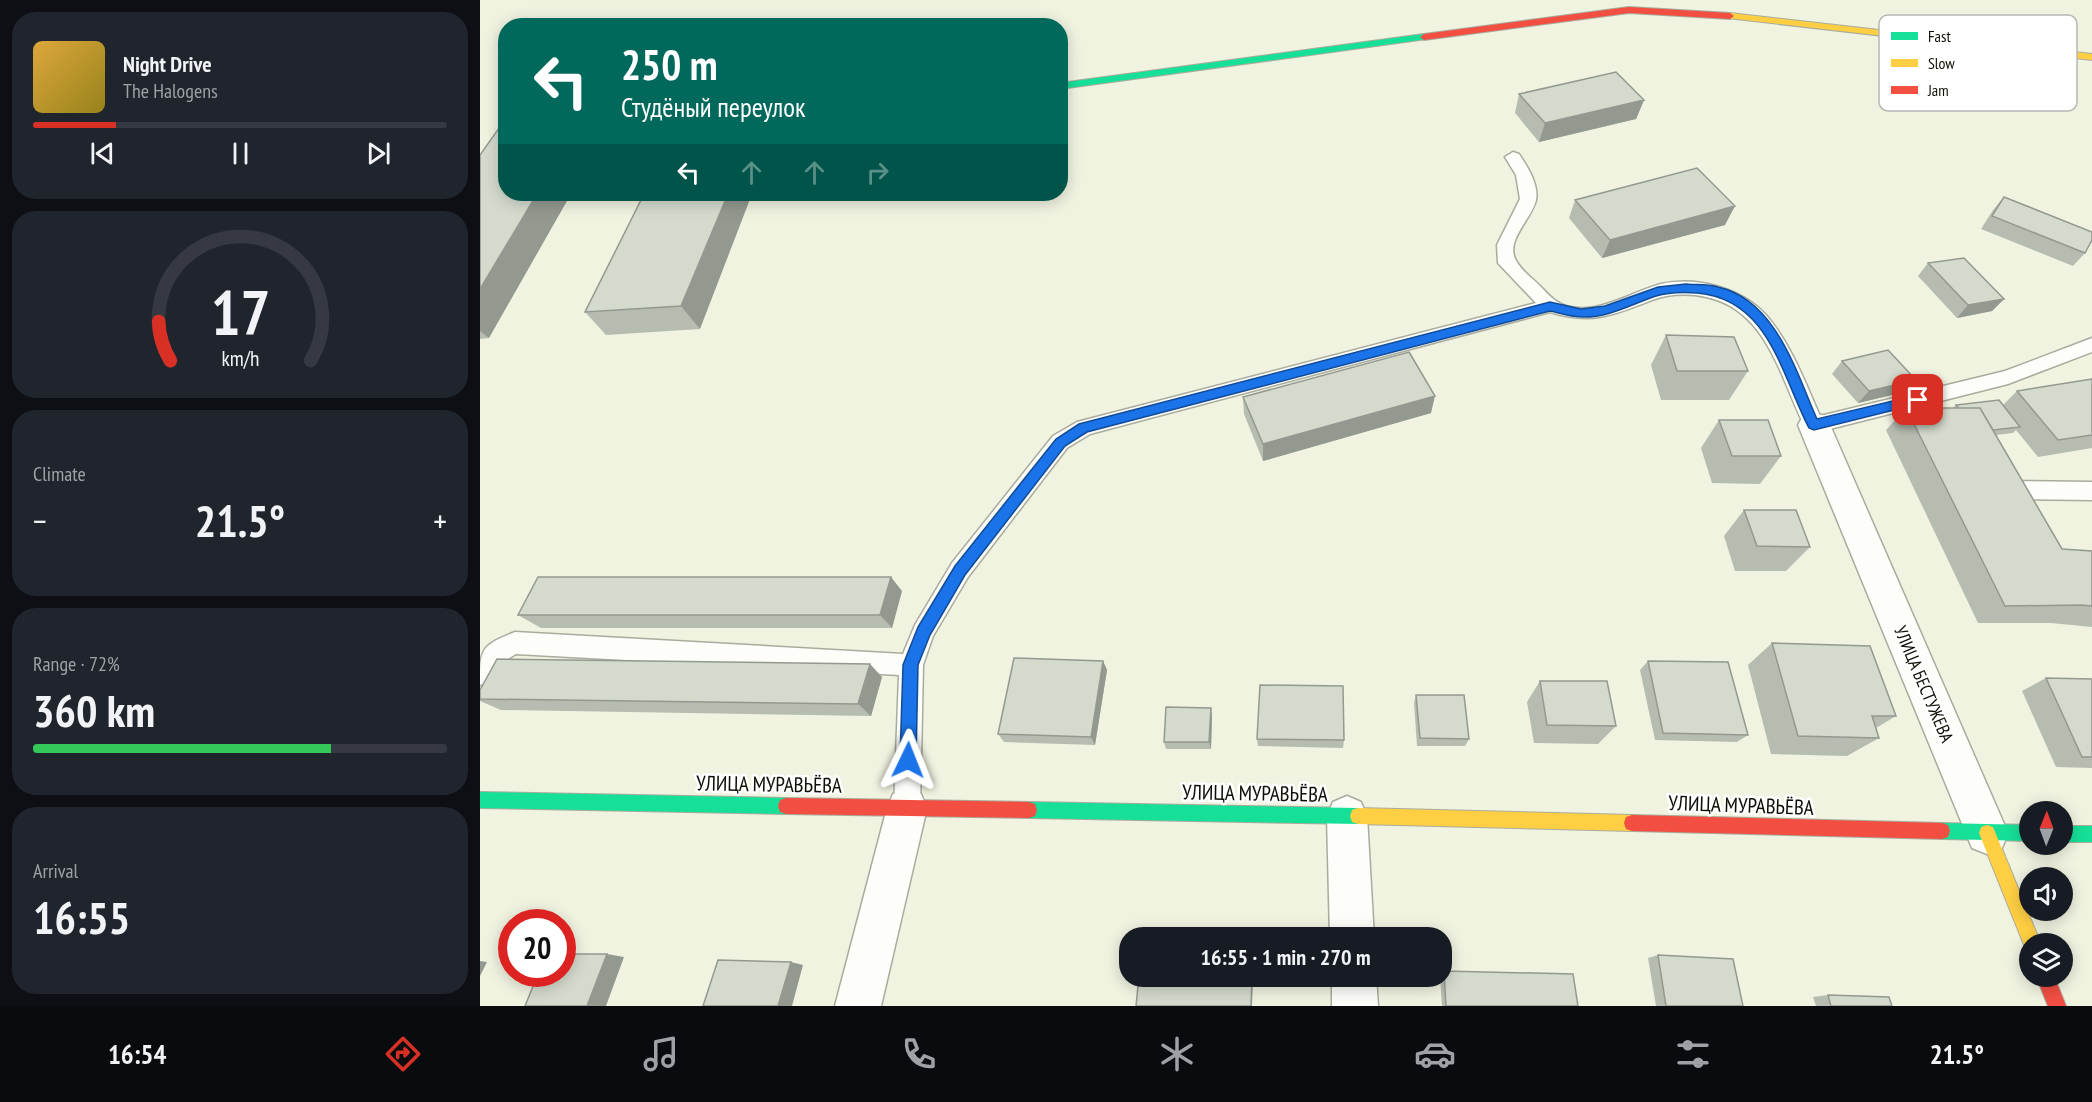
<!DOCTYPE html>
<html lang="en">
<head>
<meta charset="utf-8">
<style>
  :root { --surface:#171b24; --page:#20242c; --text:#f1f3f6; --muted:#9ea1a6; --line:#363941; --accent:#d93025 }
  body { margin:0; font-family:"PT Sans Narrow",sans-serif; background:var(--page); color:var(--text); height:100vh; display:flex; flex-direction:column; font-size:22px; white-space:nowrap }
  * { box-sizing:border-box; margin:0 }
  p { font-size:20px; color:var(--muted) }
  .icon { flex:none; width:33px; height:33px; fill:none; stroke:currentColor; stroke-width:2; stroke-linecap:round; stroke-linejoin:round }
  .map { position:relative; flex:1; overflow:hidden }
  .details { display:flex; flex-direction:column; gap:12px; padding:12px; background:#0d0f14; width:480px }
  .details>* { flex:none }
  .guide { position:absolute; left:18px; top:18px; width:570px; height:183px; border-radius:24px; box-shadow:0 3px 15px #0003; background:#00695c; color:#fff; overflow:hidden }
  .needle { width:39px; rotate:1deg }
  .tools { position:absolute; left:1539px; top:801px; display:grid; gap:12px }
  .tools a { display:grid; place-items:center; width:54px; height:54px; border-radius:50%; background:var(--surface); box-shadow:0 3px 15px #0003; font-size:30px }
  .speed { position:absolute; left:18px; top:909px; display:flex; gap:12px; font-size:30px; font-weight:700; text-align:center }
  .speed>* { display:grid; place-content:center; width:78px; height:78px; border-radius:50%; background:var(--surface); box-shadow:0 3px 15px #0003; line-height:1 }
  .speed .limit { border:9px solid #d22; background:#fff; color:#111 }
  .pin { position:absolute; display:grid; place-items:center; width:51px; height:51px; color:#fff; margin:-26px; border-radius:12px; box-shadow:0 3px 9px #0006 }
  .me { position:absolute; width:66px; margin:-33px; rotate:2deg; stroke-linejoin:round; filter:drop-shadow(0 0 4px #0008) }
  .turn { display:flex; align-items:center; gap:21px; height:126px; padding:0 24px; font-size:27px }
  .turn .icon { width:78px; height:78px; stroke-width:2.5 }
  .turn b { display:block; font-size:42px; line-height:51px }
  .lanes { display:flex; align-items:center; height:57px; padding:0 24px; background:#0003; justify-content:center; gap:30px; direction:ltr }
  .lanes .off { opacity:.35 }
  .big { font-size:45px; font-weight:700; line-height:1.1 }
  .details .tile { flex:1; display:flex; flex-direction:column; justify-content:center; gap:9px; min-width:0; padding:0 21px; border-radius:24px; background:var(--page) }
  .details .dial { align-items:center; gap:0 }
  .dial svg { height:156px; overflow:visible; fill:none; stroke:var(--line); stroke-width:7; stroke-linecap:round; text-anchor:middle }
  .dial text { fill:var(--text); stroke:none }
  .song { display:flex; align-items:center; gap:18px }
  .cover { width:72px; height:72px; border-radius:9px; background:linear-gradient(135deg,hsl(40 70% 55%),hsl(50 70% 35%)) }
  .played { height:6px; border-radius:3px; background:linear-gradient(90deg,var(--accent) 20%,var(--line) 20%) }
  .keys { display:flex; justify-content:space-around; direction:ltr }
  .heat { display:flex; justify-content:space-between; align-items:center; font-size:33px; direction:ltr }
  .charge { height:9px; border-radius:4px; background:linear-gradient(90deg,#34c759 72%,var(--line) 0) }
  .trip { position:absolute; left:639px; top:927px; width:333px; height:60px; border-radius:24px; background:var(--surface); box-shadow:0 3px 15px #0003; font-weight:700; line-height:60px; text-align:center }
  .dock { display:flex; height:96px; justify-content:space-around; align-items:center; background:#090b0e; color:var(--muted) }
  .dock .icon { width:42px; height:42px }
  .dock .current { color:var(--accent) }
  .dock b { font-size:27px; color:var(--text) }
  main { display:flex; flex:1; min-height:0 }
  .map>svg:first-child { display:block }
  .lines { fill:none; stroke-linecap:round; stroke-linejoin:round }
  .lane-casing { stroke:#a9ac9d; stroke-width:3 }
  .street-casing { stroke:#a9ac9d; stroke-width:3 }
  .fast-casing { stroke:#a9ac9d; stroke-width:2 }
  .slow-casing { stroke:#a9ac9d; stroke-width:2 }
  .jam-casing { stroke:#a9ac9d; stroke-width:2 }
  .lane { fill:#fdfdfa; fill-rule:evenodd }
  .street { fill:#fdfdfa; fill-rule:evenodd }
  .fast { fill:#16e098; fill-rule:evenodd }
  .slow { fill:#ffcf43; fill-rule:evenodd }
  .jam { fill:#f24e42; fill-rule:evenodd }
  .wall { fill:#b6bcb0 }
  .shaded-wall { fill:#949990 }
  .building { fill:#d4dbcd; stroke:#949990; stroke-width:1.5 }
  .route { fill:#1a73e8; stroke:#114b97; stroke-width:1.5 }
  .labels { text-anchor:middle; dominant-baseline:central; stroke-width:5; stroke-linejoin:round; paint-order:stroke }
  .street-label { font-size:18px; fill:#0e1005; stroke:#fff }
  .near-street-label { font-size:21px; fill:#0e1005; stroke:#fff }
  .key { fill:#fff; stroke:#b7b7b4; stroke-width:1.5 }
  .key-label { font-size:16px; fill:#0e1005 }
</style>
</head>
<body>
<main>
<section class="details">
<div class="tile">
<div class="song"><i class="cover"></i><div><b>Night Drive</b><p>The Halogens</p></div></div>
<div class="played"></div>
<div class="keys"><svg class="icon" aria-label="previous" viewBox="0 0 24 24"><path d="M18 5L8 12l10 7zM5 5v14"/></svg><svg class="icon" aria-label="pause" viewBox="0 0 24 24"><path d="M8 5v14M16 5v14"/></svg><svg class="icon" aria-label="next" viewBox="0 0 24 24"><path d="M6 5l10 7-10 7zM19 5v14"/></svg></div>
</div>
<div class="tile dial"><svg viewBox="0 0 100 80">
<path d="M14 69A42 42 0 1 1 86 69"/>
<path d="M14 69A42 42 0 0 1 8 49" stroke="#d93025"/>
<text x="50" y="56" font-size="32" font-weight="700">17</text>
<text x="50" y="72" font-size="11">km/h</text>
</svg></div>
<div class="tile"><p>Climate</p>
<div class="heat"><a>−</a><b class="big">21.5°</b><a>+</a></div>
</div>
<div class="tile"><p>Range · 72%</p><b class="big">360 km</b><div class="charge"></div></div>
<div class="tile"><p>Arrival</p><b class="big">16:55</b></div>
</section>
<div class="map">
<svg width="1612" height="1006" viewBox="0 0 1612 1006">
  <rect width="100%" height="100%" fill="#f0f3e0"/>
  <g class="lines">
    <defs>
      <path id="lane" d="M1033,152L1039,154C1047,166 1059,184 1056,200C1052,219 1023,242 1037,262C1042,271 1052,278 1059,285C1064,290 1070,297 1076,301C1107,322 1150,292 1181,284C1217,276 1261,288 1286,315C1311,344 1325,382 1340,416L1525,371L1612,338V352L1528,384L1334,433L1327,431C1301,382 1289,310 1226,297C1208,293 1189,294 1172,300C1134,315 1111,325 1070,312L610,434L587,448L488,577L453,636L443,665L440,808L436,817L427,821L418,817L414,808L419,675L36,654C21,661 16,679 0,685C0,649 0,646 35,632L423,654L435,625L472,563L573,436L597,422L1056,303L1018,263L1017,245L1040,199L1036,175L1025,157Z
        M1520,481L1612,482V500L1520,499L1513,496L1510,490L1513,484Z"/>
      <path id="street" d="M1334,413L1345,416L1350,425L1528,833L1522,848L1507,854L1492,848L1318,425L1323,416Z
        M427,788L441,794L447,808L401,1006H355L407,808L413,794Z
        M867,796L881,802L887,816L894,938H850L847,816L853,802Z
        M852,976H896L898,1006H852Z"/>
      <path id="fast" d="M944,34L947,35V39L580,89V83Z
        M0,792L306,798L312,800L314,806L312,812L306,814L0,808Z
        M549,802L878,808L884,810L886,816L884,822L878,824L549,818L543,816L541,810L543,804Z
        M1462,823L1550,825V841L1462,839L1456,837L1454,831L1456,825Z
        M1582,826H1612V842H1582Z"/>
      <path id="slow" d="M1250,13L1612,54V60L1247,18L1246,16Z
        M878,808L1152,815L1158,817L1160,823L1158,829L1152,831L878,824L872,822L870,816L872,810Z
        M1507,825L1513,827L1561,944H1550V952L1546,950L1499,833L1501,827Z"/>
      <path id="jam" d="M1149,7L1250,13L1254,16L1250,19L1149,13L944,40L940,37L944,34Z
        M306,798L549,802L555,804L557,810L555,816L549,818L306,814L300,812L298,806L300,800Z
        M1152,815L1462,823L1468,825L1470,831L1468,837L1462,839L1152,831L1146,829L1144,823L1146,817Z
        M1556,976H1574L1586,1006H1568Z"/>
    </defs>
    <use href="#lane" class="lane-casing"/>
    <use href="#street" class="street-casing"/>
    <use href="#fast" class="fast-casing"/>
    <use href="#slow" class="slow-casing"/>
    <use href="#jam" class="jam-casing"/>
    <use href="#lane" class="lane"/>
    <use href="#street" class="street"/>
    <use href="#fast" class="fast"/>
    <use href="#slow" class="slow"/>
    <use href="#jam" class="jam"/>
  </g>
  <path class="wall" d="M1039,94L1164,100L1156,119L1059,142L1035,113Z
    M0,155L9,338L0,339Z
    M164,194L220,329L126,335L105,312Z
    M1524,197L1605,253L1593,266L1501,229L1513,210Z
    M1095,200L1245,225L1122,258L1089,218Z
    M1448,263L1524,299L1512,311L1477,318L1438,276Z
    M1186,335L1268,371L1249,400H1181L1171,365Z
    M1362,361L1425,392L1378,403L1352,374Z
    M1612,379V448L1558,457L1536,430L1533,433L1516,435L1582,549L1612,551V627L1571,623H1498L1406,430L1426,408H1473L1476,405H1523L1537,391Z
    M763,397L951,413L783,461L764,414Z
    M1239,420L1301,456L1280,484L1232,483L1221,448Z
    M1264,510L1330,547L1306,571H1255L1244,536Z
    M422,591L412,628H61L38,615Z
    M1292,643L1416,716L1396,728L1399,738L1367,756L1291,754L1268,665Z
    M623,661L627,670L615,745L524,742L518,734Z
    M1168,661L1268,735L1257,742L1175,740L1160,670Z
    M402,677L391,716L21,710L0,701V690Z
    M1566,678L1612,679V768L1576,767L1542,691Z
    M1060,681L1136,726L1118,744L1054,743L1047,702Z
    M936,695L989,739L985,746H937L934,703Z
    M732,716L731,749H686L684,742Z
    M777,739L864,740L863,748L778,746Z
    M1178,955L1263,1006H1176L1168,958Z
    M964,971L1098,1006H962L960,976H962V973Z
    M1348,995L1412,1006H1336L1333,997Z"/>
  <path class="shaded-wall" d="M1164,100L1156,119L1059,142L1065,123Z
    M57,194H91L9,338L0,331V289Z
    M248,194H272L220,329L201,306Z
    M1255,206L1245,225L1122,258L1130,240Z
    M1524,299L1512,311L1477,318L1488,305Z
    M1436,380L1425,392L1378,403L1389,391Z
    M955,396L951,413L783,461V444Z
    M411,577L422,591L412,628L400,615Z
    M623,661L627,670L615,745L611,737Z
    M390,664L402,677L391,716L378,704Z
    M731,708L732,716L731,749L729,742Z
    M127,954L144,957L126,1006H107Z
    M0,961L7,962L0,976Z
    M311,962L323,965L312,1006H298Z
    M772,976H773L772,1006H771Z"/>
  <path class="building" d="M1136,72L1164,100L1065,123L1039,94Z
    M26,118V194H57L0,289V155Z
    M1217,168L1255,206L1130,240L1095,200Z
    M164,194H248L201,306L105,312Z
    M1524,197L1612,232V240L1605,253L1512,216Z
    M1484,258L1524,299L1488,305L1448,263Z
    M1186,335L1254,337L1268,371H1197Z
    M1408,350L1436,380L1389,391L1362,361Z
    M929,352L955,396L783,444L763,397Z
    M1612,379V435L1578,440L1537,391Z
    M1519,400L1540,427L1513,430L1500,408H1479L1476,405Z
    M1426,408H1500L1582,549L1612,551V606L1601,605L1525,606Z
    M1239,420H1288L1301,456H1252Z
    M1264,510H1316L1330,547L1277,546Z
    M58,577H411L400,615H38Z
    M1292,643L1390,646L1416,716H1392L1399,738L1318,736Z
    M534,658L623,661L611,737L518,734Z
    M17,659L390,664L378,704L0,699V690Z
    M1168,661L1248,662L1268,735L1183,733Z
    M1566,678L1612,679V757H1602Z
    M1060,681H1127L1136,726L1067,725Z
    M780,685L863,686L864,740L777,739Z
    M936,695H984L989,739L940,738Z
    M686,707L731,708L729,742H684Z
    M82,954H127L107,1006H45L58,974H82Z
    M1178,955L1253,959L1263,1006H1186Z
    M238,960L311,962L298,1006H223Z
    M964,971L1093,974L1098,1006H966Z
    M659,976H772L771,1006H656Z
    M1348,995L1409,997L1412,1006H1351Z"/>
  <path class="route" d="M1206,284C1216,285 1228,284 1238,287C1296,300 1316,372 1337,419L1438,395L1444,400L1438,404L1334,430L1329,428C1301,374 1289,299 1217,293C1204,292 1189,292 1176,296C1152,304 1128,318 1102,317C1092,317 1080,313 1070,311L607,432L585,446L485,575L450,635L438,665L436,760L434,766L428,768L422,766L420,760L423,665L438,627L475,566L576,439L599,424L1070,302L1101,309L1125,306L1178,287Z"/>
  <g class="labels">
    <g class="street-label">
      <text transform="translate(1444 684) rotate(67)">УЛИЦА БЕСТУЖЕВА</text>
    </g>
    <g class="near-street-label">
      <text transform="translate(289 784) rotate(1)">УЛИЦА МУРАВЬЁВА</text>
      <text transform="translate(775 793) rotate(1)">УЛИЦА МУРАВЬЁВА</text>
      <text transform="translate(1261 805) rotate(2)">УЛИЦА МУРАВЬЁВА</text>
    </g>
  </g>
  <rect x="1399" y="15" width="198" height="96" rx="9" class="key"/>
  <rect x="1411" y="32" width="27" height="8" fill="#16e098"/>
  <rect x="1411" y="59" width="27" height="8" fill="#ffcf43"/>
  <rect x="1411" y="86" width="27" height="8" fill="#f24e42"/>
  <g class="key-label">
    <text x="1448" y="42">Fast</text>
    <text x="1448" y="69">Slow</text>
    <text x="1448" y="96">Jam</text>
  </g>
</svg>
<div class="tools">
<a><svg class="needle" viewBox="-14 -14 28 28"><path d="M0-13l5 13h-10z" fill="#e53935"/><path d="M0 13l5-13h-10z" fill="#9ea1a6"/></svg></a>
<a><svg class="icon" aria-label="sound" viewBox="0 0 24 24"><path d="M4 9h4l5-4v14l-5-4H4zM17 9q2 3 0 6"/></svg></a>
<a><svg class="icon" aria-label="layers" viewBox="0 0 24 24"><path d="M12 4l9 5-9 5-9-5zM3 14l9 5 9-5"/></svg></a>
</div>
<div class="speed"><div class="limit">20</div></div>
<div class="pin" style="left:1438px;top:400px;background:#d93025"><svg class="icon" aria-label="arrive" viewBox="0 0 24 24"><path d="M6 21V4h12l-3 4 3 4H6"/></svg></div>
<svg class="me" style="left:428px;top:760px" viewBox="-20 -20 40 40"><path d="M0-17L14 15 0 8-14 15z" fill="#1a73e8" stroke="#fff" stroke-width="4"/></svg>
<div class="trip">16:55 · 1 min · 270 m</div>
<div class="guide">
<div class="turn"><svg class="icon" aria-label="left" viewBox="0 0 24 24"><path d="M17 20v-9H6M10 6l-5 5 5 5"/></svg><div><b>250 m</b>Студёный переулок</div></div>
<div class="lanes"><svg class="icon" aria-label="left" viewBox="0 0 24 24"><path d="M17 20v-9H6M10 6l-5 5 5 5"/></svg><svg class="icon off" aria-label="ahead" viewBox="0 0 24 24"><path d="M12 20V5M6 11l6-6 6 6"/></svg><svg class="icon off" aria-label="ahead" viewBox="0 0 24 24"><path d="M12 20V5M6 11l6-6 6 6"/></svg><svg class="icon off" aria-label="right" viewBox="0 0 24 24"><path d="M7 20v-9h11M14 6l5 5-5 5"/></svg></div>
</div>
</div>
</main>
<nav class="dock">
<b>16:54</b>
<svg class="icon current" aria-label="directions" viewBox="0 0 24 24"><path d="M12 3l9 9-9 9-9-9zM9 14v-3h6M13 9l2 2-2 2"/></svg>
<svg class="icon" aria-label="music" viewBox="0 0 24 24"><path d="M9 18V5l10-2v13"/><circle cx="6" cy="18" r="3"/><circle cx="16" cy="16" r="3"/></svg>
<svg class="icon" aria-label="phone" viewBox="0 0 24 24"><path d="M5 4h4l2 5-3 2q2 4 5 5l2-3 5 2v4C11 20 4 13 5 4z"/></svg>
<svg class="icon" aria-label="climate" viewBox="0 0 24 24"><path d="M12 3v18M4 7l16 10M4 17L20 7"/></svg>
<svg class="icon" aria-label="car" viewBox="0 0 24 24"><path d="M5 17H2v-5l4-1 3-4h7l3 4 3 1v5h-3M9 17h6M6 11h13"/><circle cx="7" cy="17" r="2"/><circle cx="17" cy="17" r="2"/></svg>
<svg class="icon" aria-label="filters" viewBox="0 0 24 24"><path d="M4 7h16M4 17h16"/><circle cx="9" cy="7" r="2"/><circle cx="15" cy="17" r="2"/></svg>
<b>21.5°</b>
</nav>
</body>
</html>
